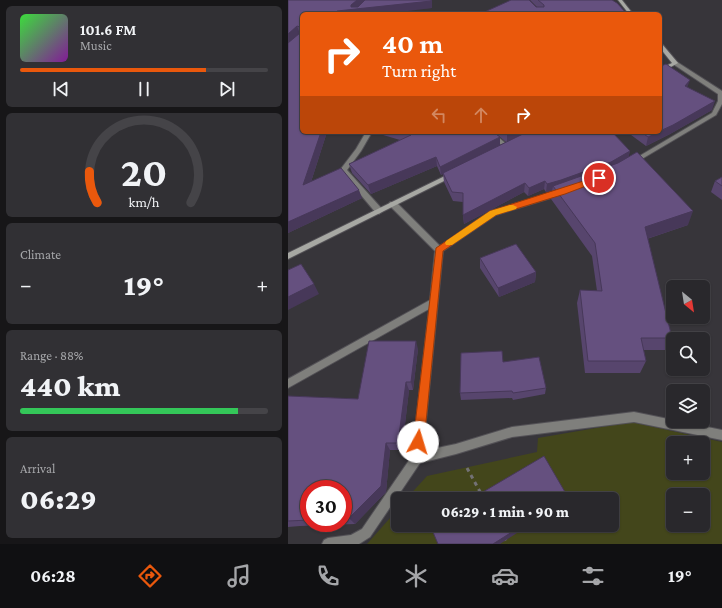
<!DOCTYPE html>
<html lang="en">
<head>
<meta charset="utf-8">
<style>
  :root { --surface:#29282c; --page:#313034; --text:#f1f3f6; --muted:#a5a6a9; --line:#454448; --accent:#ea580c }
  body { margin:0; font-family:"Crimson Pro",serif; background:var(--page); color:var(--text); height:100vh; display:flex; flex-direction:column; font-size:15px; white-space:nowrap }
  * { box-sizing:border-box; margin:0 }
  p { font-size:13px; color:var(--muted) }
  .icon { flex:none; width:22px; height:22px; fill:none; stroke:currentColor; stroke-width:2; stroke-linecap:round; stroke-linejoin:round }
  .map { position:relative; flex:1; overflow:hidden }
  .panel { display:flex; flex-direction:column; gap:6px; padding:6px; background:#171618; width:288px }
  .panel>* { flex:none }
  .hud { position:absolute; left:12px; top:12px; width:362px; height:122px; border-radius:6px; box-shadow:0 1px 3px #0004,0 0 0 1px var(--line); background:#ea580c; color:#fff; overflow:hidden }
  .needle { width:26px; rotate:150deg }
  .fabs { position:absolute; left:378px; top:280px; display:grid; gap:8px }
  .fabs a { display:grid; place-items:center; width:44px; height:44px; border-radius:6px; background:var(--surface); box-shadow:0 1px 3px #0004,0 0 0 1px var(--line); font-size:20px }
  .speed { position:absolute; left:12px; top:480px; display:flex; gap:8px; font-size:20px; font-weight:700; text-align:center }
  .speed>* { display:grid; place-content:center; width:52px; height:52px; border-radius:50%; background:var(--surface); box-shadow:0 1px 3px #0004,0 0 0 1px var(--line); line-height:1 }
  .speed .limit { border:6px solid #d22; background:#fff; color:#111 }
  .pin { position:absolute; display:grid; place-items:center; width:34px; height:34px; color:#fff; margin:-17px; border:2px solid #fff; border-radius:50%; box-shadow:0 1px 4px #0007 }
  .me { position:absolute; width:44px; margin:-22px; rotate:6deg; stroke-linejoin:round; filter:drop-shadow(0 0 3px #0008) }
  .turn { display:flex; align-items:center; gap:14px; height:84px; padding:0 16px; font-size:18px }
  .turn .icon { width:52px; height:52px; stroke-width:2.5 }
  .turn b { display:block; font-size:28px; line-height:34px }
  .lanes { display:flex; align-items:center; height:38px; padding:0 16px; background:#0003; justify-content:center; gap:20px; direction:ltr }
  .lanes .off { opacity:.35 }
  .big { font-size:30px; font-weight:800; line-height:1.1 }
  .panel .tile { flex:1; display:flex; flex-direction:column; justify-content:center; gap:6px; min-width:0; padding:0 14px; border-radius:6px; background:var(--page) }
  .panel .dial { align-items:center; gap:0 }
  .dial svg { height:104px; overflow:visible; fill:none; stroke:var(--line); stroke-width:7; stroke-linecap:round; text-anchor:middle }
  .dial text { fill:var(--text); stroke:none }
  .song { display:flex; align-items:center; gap:12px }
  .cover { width:48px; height:48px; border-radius:6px; background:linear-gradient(135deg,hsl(120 70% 55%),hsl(290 70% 35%)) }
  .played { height:4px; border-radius:2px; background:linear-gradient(90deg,var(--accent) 75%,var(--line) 75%) }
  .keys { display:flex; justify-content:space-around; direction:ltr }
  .heat { display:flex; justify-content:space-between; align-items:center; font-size:22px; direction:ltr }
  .charge { height:6px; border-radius:3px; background:linear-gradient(90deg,#34c759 88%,var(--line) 0) }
  .trip { position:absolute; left:103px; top:492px; width:228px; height:40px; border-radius:6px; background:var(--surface); box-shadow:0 1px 3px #0004,0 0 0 1px var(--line); font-weight:800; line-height:40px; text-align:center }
  .dock { display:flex; height:64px; justify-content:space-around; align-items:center; background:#101012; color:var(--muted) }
  .dock .icon { width:28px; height:28px }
  .dock .current { color:var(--accent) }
  .dock b { font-size:18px; color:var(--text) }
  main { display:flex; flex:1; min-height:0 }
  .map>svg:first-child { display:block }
  .green { fill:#43461b; fill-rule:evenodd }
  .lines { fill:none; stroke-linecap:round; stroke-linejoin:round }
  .street-casing { stroke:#535156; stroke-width:2 }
  .secondary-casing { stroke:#535156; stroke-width:2 }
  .path { stroke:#737176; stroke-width:3; stroke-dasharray:4 4; stroke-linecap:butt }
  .street { fill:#7f7f7c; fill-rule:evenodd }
  .secondary { fill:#a7a8a3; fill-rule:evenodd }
  .wall { fill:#57456d; fill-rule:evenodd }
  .shaded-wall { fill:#473859 }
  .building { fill:#65507f; stroke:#473859 }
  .route { fill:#ea580c; stroke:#983908 }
  .slow { fill:#f59e0b }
</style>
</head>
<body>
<main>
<section class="panel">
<div class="tile">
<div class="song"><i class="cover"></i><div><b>101.6 FM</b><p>Music</p></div></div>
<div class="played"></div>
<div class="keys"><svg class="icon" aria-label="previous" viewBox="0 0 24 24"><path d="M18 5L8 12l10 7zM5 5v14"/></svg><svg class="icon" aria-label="pause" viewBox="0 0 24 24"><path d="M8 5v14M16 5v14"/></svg><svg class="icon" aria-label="next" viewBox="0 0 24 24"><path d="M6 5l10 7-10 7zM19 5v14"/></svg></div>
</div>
<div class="tile dial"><svg viewBox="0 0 100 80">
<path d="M14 69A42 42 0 1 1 86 69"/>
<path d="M14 69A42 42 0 0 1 8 45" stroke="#ea580c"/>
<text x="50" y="56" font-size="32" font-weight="700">20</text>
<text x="50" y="72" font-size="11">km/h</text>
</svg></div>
<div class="tile"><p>Climate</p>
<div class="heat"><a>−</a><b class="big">19°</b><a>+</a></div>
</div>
<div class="tile"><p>Range · 88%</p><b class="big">440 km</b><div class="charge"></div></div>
<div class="tile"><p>Arrival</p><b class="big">06:29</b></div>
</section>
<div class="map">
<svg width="434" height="544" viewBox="0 0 434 544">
  <rect width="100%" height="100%" fill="#37353a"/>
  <path class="green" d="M343,422L434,442V544H79L110,509V525H324V499H118L139,476L249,452L250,438ZM385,443H415V473H385ZM385,495H415V525H385Z"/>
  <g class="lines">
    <defs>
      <path id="street" d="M385,62H389L434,91V104L428,115L347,163H343V161L424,113L430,101V94L385,64Z
        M78,132H84L73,151L59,170L94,209L95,211L91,214L88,213L52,170L68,149Z
        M197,132H204L222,147L219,149L217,148Z
        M274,190H276L277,192L276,194L208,215L155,251L135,451L168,444L224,427L346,412L434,430V440L346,422L224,437L168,454L132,463L82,537L71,544H34L36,540L40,538L63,535L74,529L124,456L141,309L0,388V379L142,300L147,251L102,206L101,204L102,202H108L152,246L202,211Z"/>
      <path id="secondary" d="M330,0H334L345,14H341Z
        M372,44H374L390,63L372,73V69L384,63L372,48Z
        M163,173H165L168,175L0,259V253Z"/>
    </defs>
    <use href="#street" class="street-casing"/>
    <use href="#secondary" class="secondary-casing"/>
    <path class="path" d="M179,468L196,499
      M216,537L220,544"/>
    <use href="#street" class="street"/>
    <use href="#secondary" class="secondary"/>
  </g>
  <path class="wall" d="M0,0H144V8L14,14V132H39L23,182L74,198L0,233Z
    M242,0H324L339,14L248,7H249Z
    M373,66L399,87L424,110L382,134L358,146L339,132H372Z
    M85,132H205L212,145L218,142L206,132H324L342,151L340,157L400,225L359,239L384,338L378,350H355L358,361L352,373H297L289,303L292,290L309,291L304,256L263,199L264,191L258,192L256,189L240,196L236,192L176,224L175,215V202L165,201L156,182L155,174L153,175L149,166L83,194L64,173L61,164L112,140Z
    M434,177V200L423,192L427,181Z
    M192,258L248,272L247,282L211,297L192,268Z
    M130,349L125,390H121L114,450H102L98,492L67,524L12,526L0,527V396L70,399ZM21,489H55V523H21Z
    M215,362L258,388L257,394L225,400L224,398L173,400L172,393Z"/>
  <path class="shaded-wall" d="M69,0H144V8L96,14H50L49,11L63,5Z
    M9,26L12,34L0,44V34Z
    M402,80L399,88L397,86Z
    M427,101L424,110L382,134L358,146L360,137L372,132Z
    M33,132H39L19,194L15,185Z
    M223,132H241L219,143V134Z
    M212,137V146L153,175L152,167Z
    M342,151L340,160L265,186L264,191L258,192L259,184Z
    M148,157L149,166L83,194L80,185Z
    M257,181L256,189L240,196L241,188Z
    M237,183L236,192L176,224L175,215Z
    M71,190L74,198L0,233V222Z
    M405,211L400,225L352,241L357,227Z
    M248,272L247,282L211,297L210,288Z
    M26,284L31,294L0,310V297Z
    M128,341L130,349L125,390L123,382Z
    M118,382L121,390L114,450L110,443Z
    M98,443L102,450L98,492L67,524L61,518Z
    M277,492L275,498L274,499H267Z
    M235,525H241L240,526L212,544H205Z"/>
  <path class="building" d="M0,0H69L63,5V7H70L77,0H143V1L49,11L50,14H14V132H33L15,185L53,168L71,190L0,222V43L12,33V27L9,26L0,34Z
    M223,0H241L248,7H256V5L250,0H324L329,3L339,14H192Z
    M372,60L373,61V66L378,64L402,80L397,86L427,101L385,125L372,131Z
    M113,132H205L212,137L152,167L148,157L80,185L61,164L123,135Z
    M217,132H223L219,134Z
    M239,132H324L342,151L323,162L273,180L259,184L257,181L241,188L237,183L175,215V193L164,192L155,173Z
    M353,132H371L360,137Z
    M349,152L405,211L357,227L384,338H353L358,361H300L292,290L314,291L307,243L265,186L330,163Z
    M434,177V186L427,181Z
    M228,244L248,272L210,288L192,258Z
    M13,264L26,284L0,297V270Z
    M81,341H128L123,382H118L110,443H98L93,486L61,518L55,519V489H21V520L0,521V396L70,399Z
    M214,351L215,362L251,357L258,388L225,393L224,391L172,393L173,353Z
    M256,456L277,492L267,499H183Z
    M142,525H235L205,544H150Z"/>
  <path class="route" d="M311,176L315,178L314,180L277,194L208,215L155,251L136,442L135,446L130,448L126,446L125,442L148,248L202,211Z"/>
  <path class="slow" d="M222,205H225L229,207L228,209L208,215L164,245H158L157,243L158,241L202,211Z"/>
</svg>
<div class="fabs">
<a><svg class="needle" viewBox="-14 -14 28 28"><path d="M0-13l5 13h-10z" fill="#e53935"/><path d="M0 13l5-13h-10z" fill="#a5a6a9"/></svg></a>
<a><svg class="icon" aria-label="search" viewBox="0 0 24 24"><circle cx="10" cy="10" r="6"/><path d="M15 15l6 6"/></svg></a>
<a><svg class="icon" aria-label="layers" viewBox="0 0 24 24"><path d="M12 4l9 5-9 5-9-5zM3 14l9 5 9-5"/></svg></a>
<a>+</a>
<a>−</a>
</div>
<div class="speed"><div class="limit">30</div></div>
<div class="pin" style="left:311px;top:178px;background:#d93025"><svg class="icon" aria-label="arrive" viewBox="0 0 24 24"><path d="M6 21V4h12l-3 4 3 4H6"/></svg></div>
<svg class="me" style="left:130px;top:442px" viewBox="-20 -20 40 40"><circle r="19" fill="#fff"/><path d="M0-13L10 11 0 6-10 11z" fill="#ea580c"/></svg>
<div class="trip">06:29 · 1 min · 90 m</div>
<div class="hud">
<div class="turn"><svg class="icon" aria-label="right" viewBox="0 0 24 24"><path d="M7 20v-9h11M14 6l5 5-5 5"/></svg><div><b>40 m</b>Turn right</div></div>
<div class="lanes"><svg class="icon off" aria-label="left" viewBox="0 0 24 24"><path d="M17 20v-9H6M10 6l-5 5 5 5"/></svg><svg class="icon off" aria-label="ahead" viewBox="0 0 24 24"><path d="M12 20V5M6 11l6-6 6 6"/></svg><svg class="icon" aria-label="right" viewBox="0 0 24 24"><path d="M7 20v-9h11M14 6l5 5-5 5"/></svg></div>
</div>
</div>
</main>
<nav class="dock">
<b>06:28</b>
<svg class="icon current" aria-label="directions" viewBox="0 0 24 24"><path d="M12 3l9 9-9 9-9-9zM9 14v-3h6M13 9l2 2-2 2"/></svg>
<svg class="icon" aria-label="music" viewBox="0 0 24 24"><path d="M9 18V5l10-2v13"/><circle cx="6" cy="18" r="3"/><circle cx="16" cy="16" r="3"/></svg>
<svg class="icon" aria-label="phone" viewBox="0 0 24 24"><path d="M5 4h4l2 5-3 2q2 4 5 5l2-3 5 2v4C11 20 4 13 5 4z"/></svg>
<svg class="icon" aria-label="climate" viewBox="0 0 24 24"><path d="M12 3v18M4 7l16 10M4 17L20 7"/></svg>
<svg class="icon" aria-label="car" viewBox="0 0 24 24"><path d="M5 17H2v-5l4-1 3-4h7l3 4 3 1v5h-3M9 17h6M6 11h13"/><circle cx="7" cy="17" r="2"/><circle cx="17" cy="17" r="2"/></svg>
<svg class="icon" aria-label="filters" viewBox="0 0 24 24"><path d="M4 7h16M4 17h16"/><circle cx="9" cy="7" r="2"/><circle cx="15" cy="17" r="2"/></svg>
<b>19°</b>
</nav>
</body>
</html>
